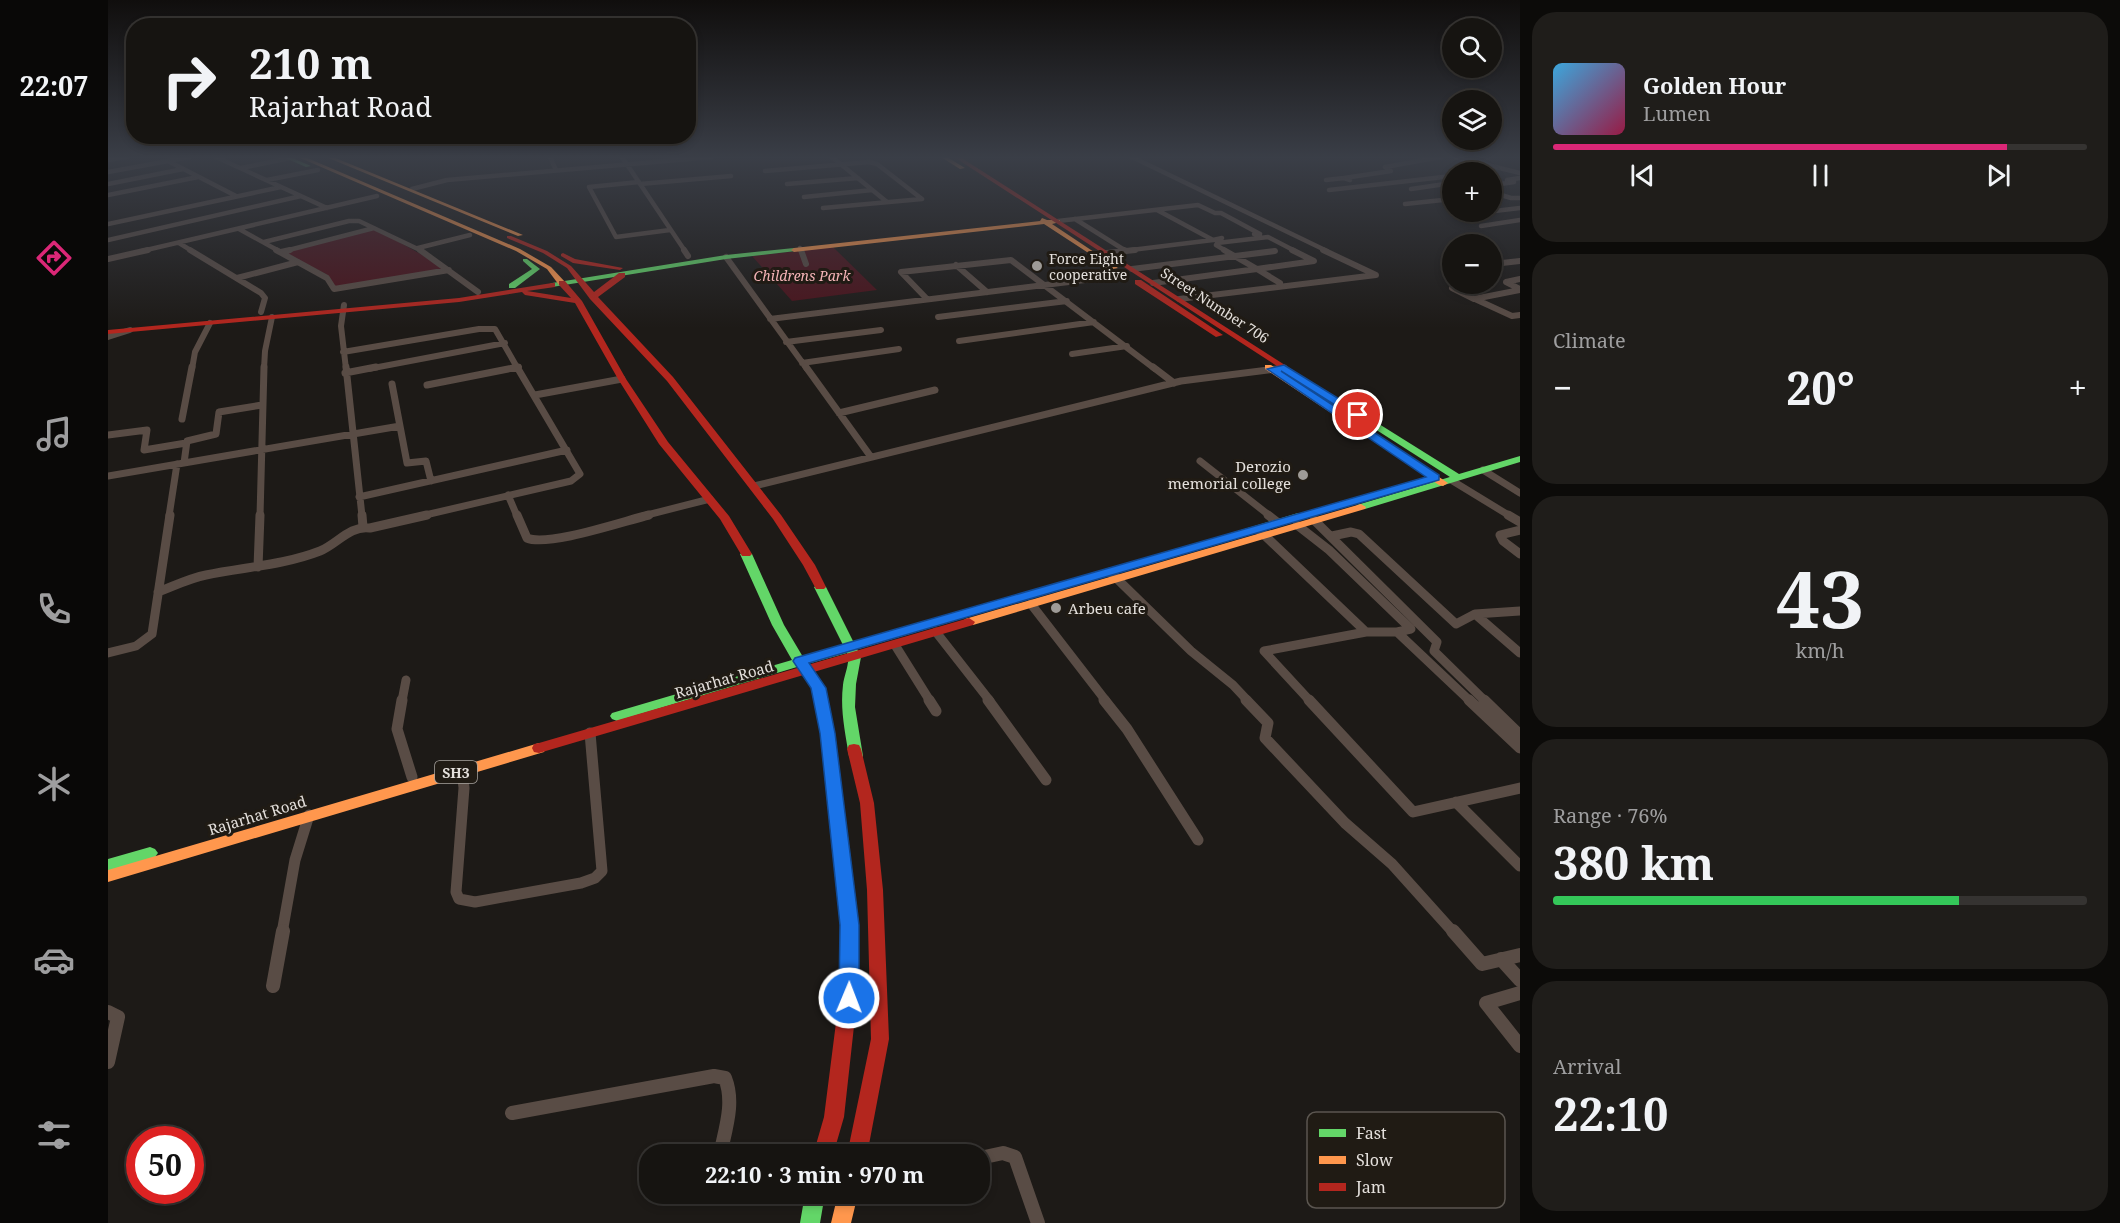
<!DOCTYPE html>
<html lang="en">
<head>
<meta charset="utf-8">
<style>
  :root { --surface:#161411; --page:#1f1d1a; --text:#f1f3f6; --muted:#9e9e9f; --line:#353331; --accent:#db2777 }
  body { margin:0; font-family:"Noto Serif",serif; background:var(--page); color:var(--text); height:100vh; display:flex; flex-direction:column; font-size:22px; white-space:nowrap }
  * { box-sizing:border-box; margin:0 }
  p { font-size:20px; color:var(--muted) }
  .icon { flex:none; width:33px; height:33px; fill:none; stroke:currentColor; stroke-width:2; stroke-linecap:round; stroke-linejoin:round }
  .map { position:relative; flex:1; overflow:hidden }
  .drawer { display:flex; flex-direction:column; gap:12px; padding:12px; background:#0c0b09; width:600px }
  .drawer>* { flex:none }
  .top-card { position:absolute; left:18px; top:18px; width:570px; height:126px; border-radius:24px; box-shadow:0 3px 9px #0003,0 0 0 2px var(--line); background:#161411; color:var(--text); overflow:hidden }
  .tools { position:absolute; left:1334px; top:18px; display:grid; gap:12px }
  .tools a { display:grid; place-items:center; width:60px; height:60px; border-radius:50%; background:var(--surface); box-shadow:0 3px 9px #0003,0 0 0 2px var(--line); font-size:30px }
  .speed { position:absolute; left:18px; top:1126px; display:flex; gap:12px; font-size:30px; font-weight:700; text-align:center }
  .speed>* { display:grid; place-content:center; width:78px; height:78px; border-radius:50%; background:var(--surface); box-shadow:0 3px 9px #0003,0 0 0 2px var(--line); line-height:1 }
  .speed .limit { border:9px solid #d22; background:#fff; color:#111 }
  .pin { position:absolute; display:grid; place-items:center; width:51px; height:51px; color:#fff; margin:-26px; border:3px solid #fff; border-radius:50%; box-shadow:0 2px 6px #0007 }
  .me { position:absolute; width:66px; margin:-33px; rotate:1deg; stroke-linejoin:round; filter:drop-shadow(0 0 4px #0008) }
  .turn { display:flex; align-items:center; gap:21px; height:126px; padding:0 24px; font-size:27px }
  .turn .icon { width:78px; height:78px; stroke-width:2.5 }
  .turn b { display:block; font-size:42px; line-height:51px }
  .big { font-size:45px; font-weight:700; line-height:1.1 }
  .drawer .card { flex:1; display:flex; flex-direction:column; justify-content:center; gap:9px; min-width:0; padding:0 21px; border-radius:24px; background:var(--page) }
  .drawer .dial { align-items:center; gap:0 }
  .dial b { font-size:78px; line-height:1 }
  .song { display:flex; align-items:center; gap:18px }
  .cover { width:72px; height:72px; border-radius:9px; background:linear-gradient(135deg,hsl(200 70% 55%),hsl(340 70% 35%)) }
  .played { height:6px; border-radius:3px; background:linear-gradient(90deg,var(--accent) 85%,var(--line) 85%) }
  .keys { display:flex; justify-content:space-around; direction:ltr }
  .heat { display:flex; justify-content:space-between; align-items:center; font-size:33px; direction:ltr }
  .charge { height:9px; border-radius:4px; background:linear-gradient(90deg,#34c759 76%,var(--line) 0) }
  .trip { position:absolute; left:531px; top:1144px; width:351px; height:60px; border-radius:24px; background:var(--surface); box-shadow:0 3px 9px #0003,0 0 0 2px var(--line); font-weight:700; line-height:60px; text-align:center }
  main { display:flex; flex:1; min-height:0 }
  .tabs { display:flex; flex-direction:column; width:108px; justify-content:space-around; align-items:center; background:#090807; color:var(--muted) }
  .tabs .icon { width:42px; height:42px }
  .tabs .on { color:var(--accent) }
  .tabs b { font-size:27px; color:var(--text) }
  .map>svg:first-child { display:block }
  .green { fill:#4b131b }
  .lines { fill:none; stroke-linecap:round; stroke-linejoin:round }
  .street-far5 { stroke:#594c45; stroke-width:4.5 }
  .street-far4 { stroke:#594c45; stroke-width:6 }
  .street-far3 { stroke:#594c45; stroke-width:7 }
  .street-far2 { stroke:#594c45; stroke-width:9 }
  .street-far1 { stroke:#594c45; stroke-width:11 }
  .street { stroke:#594c45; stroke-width:14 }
  .fast { fill:#63d668; fill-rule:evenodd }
  .slow { fill:#ff974d; fill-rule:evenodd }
  .jam { fill:#b3261e; fill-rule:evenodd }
  .route { fill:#1a73e8; stroke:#114b97; stroke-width:1.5 }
  .poi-dot { fill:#9e9b97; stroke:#201b14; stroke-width:2 }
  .labels { text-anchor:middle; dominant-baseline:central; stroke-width:6; stroke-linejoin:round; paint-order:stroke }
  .far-poi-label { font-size:14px; fill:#e4e0dc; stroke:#201b14; text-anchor:start }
  .far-park-label { font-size:14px; font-style:italic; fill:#f4b3b6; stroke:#201b14 }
  .far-street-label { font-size:14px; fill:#e4e0dc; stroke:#201b14 }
  .shield { fill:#201b14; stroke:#a9a5a0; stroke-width:1.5 }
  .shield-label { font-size:14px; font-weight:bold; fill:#e4e0dc }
  .poi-label { font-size:15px; fill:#e4e0dc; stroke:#201b14; text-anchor:end }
  .street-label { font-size:15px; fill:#e4e0dc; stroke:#201b14 }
  .key { fill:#201b14; stroke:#5b5650; stroke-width:1.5 }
  .key-label { font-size:16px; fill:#e4e0dc }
</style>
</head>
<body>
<main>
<nav class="tabs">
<b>22:07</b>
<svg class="icon on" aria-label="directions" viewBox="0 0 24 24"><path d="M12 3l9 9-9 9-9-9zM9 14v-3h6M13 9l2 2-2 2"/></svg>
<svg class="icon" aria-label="music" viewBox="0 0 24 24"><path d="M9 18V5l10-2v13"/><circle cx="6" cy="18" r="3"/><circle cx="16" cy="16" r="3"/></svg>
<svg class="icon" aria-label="phone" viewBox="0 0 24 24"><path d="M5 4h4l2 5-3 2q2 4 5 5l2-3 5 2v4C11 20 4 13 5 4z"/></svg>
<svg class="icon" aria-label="climate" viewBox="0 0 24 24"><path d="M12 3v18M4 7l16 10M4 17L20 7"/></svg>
<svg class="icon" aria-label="car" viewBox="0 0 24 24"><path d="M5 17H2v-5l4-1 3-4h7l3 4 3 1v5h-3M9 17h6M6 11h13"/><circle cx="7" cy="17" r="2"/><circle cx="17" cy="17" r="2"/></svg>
<svg class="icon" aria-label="filters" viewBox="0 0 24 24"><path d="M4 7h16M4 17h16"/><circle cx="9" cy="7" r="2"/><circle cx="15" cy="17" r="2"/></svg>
</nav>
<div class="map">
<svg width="1412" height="1223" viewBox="0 0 1412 1223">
  <rect width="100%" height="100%" fill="#1d1a17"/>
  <path class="green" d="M266,228L341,270L226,289L218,274L173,252Z
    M725,247L769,290L684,301L644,256Z"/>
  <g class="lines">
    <path class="street-far5" d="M108,157L219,208
      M442,157L448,170
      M514,157L577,251
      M724,157L779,202
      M1024,157L1219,251
      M1348,157L1412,173
      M0,160L19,157
      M60,161L128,196
      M133,168L182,158
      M657,171L761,162L769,164L814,199L715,208
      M0,172L82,157
      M1367,172L1386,169
      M1236,178L1283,171L1277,167L1333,157
      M159,180L210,170
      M1218,180L1236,178L1242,180
      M531,182L481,187L508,237L562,230
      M0,184L75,169
      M532,184L623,176
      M679,184L750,178
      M1386,185L1406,182L1399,180L1412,178
      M304,189L339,180L604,157
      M1303,189L1344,183
      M1221,190L1344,176
      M1383,192L1403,198H1412
      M0,195L90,177
      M696,197L764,190
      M1297,204L1344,199
      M1049,210L1105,240L1114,238
      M1378,212L1412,208
      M967,219L1018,251
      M950,221L1090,205L1107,213H1113L1152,234H1146
      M0,224L173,187
      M1373,226L1412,220
      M131,229L171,251
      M0,240L193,196
      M156,242L241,221H251L314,251
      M71,243L84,251
      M310,248L362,235
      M692,248L693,251
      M34,251L269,196
      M177,251L266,228
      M1015,251L1105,240
      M1118,251L1108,245L1109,243L1160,237L1187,251"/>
    <path class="street-far4" d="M82,250L153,293L157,298L153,312
      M168,250L219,278L226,289L341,270
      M312,250L370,292
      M576,250L580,256
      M693,250L698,264
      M1016,250L1018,251
      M1116,250L1149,269
      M173,252L182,250
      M999,253L1027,250
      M618,257L699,369
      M0,259L40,250
      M1385,264L1412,261
      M848,265L879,292
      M1024,269L1167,251
      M1149,269L1172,283
      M1149,269L1206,261L1184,250
      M129,278L190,262
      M1412,279L1398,282L1412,289
      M1045,283L1149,269
      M1344,288L1366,299L1412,290
      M819,299L793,272L903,260L1047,369
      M1071,299L1268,275L1215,250
      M1367,299L1404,316L1412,315
      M236,305L233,326L238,369
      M830,317L959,301
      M662,319L1018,275
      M0,337L22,330
      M851,341L986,322
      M678,342L773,330
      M235,352L371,329H387L410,369
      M964,354L1019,346
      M694,363L791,349
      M84,369L87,352L102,323
      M156,369L157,351L164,317
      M260,369L397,343
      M402,369L411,367
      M1170,369L1176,368"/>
    <path class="street-far3" d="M238,367L254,516
      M698,367L763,457
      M1045,367L1066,383
      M237,373L268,367
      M284,384L299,463L318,461L323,481
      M319,385L410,367
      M427,395L514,379
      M731,413L827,390
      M74,419L84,367
      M0,435L39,430L36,450L78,443
      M1092,461L1162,516
      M76,463L79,441L108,434L111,412L154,405
      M1375,470L1412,493
      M0,476L292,426
      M1343,480L1402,516
      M646,486L1073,381L1176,368
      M400,495L409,516
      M251,497L459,450
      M61,516L69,464
      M152,516L156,367
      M313,516L463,481L472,474L409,367
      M535,516L602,499"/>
    <path class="street-far2" d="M254,515L255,527
      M409,515L419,538C440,547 516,521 541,515
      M1160,515L1169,522
      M1400,515L1412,522
      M1206,520L1329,642L1326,651L1377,701
      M1189,525L1221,550L1303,629L1289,632L1362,701
      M1412,530L1392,535L1395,541L1412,554
      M1152,531L1258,632L1156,651L1202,701
      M1224,536L1243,532L1251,534L1348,624L1367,614
      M150,567L152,515
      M1002,572L1083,651L1125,685L1140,701
      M50,592C66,586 82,578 98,575C137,567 176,565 212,551C229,544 242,525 262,528L319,515
      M923,604L998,701
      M1412,611L1367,614L1412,653
      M828,632L882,701
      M1258,632H1289
      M787,645L822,701
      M0,653L28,646L44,634L62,515
      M294,701L298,680"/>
    <path class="street-far1" d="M294,700L289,729L304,777
      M821,700L828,711
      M880,700L938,780
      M996,700L1019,729L1090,840
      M1138,700L1160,723L1157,738L1237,823L1284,864L1346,933
      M1201,700L1305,812L1412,788
      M1361,700L1412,748
      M1376,700L1412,735
      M354,770L356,788L348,892L351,899L367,902L473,883L487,878L494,871L482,733
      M1348,802L1412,866
      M174,933L187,860L201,815"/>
    <path class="street" d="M1345,931L1374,964L1412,955
      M1393,959L1412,980
      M165,986L175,931
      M1412,993L1378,1003L1412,1046
      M0,1012L10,1017L0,1062
      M404,1113L606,1076L617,1078C627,1103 617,1130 612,1155
      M872,1158L895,1153L907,1157L930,1223"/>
    <path class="fast" d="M175,157H182L203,166L198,167Z
      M686,248L689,250L688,251L618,259L444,287L440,285L444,283L618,255Z
      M415,259H419L432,269L407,288H401V284L424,269L415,261Z
      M1223,394L1351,474L1412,456V462L1257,509H1249L1248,507L1249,505L1342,477L1220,399V395Z
      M1190,513L1194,514L1195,516L1194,518L1081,552H1073L1071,550L1073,548Z
      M638,551L644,554L676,625L695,657L735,645L706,587L712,584L718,587L753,657L748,684L747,707L755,756L753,760H743L741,756C737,732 732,709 735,685C736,675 743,661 739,653L699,664L717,688L726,733L750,925L749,999L746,1005L740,1007L734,1005L731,999L734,925L712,733L704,689L689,667L509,721L504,719L502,716L504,713L684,660L664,625L632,554Z
      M42,847L47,849L50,853L47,857L0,871V859Z
      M697,1194H717L712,1223H692Z"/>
    <path class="slow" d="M190,157H197L412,249L443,267L458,283L451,285L439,269L408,251Z
      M218,157H225L415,235L410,236Z
      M833,157H839L857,168L852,169Z
      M934,218L939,220H952V222L944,224L1010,268L1005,269L936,224L686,252L683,250L686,248L932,221Z
      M1157,365H1163L1340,483L1335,486L1331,485L1157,369Z
      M1253,504L1258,507L1257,509L865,625H857L855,622L857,619Z
      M842,614L846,615L848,618L846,621L740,652L734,648L736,645Z
      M431,743L436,744L438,748L436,752L0,882V870Z
      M730,1194H750L743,1223H723Z"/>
    <path class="jam" d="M846,157H852L1227,397L1226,399H1220Z
      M399,236H403L439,251L463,266L486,292L511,273H517V277L490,297L565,377L673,515L707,565L718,587L716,589H708L695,565L665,519L559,381L482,299L459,268L435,253L399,238Z
      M455,253L467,259L515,268L512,270L465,263L453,256V254Z
      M1027,280H1033L1115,335L1108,337L1027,284Z
      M451,281H457L474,301L518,379L560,442L621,516L644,554L642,556H634L612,519L551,444L510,379L467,303L417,295L414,292L351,302L0,334V330L351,298L444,283H447V287L419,291L463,298L451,285Z
      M861,618L867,622L865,625L431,753L426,752L424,748L426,744L431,743Z
      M746,744L751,745L753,749L766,803L775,890L781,1039L759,1155H739L763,1039L759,890L752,803L739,749L741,745Z
      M740,991L746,993L749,999L736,1117L725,1155H705L716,1117L731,999L734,993Z"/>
  </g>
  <linearGradient id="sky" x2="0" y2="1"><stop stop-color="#100e0d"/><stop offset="0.48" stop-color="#3a3e47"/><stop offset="1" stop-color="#3a3e47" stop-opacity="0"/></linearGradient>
  <rect width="1412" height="328" fill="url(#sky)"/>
  <path class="route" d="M1176,365L1254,413V417H1246L1173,371L1331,475V480L701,663L718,688L727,733L751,925V998L748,1004L741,1007L733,1004L731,998L732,925L712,733L703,688L685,661L687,658L1318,477L1159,369Z"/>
  <g class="poi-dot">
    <circle cx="929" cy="266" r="6"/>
    <circle cx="1195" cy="475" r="6"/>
    <circle cx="948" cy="608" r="6"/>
  </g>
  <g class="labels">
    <g class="far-poi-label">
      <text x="941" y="258">Force Eight<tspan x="941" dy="16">cooperative</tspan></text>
    </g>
    <g class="far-park-label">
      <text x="694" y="275">Childrens Park</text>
    </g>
    <g class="far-street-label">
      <text transform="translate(1107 305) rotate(33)">Street Number 706</text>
    </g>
    <rect class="shield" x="327" y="761" width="42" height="22" rx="4.5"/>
    <g class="shield-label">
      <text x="348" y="772">SH3</text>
    </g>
    <g class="poi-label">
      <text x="1183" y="466">Derozio<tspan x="1183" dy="17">memorial college</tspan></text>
      <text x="960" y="608" text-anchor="start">Arbeu cafe</text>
    </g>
    <g class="street-label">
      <text transform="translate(616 679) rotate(-16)">Rajarhat Road</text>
      <text transform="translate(149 815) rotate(-17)">Rajarhat Road</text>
    </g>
  </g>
  <rect x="1199" y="1112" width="198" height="96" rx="9" class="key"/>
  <rect x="1211" y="1129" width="27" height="8" fill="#63d668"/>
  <rect x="1211" y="1156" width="27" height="8" fill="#ff974d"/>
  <rect x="1211" y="1183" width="27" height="8" fill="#b3261e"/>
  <g class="key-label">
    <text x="1248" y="1139">Fast</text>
    <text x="1248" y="1166">Slow</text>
    <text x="1248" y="1193">Jam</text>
  </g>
</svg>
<div class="tools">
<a><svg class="icon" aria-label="search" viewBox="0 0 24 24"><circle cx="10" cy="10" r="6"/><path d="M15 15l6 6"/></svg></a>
<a><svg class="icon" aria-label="layers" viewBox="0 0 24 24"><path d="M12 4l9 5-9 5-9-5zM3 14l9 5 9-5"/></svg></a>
<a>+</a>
<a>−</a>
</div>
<div class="speed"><div class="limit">50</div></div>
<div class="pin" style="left:1250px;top:415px;background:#d93025"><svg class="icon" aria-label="arrive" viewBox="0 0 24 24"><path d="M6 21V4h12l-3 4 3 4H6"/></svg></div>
<svg class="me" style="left:741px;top:998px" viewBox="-20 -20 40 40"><circle r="17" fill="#1a73e8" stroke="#fff" stroke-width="3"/><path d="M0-11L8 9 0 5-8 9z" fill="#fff"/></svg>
<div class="trip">22:10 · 3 min · 970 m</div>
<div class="top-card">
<div class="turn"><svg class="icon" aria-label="right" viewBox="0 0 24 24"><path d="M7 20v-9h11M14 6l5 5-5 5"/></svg><div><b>210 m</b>Rajarhat Road</div></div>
</div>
</div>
<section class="drawer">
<div class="card">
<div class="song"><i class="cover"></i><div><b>Golden Hour</b><p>Lumen</p></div></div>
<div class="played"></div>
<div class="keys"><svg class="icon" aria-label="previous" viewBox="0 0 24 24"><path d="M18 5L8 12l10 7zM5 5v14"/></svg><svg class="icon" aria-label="pause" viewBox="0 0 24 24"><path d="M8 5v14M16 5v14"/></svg><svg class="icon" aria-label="next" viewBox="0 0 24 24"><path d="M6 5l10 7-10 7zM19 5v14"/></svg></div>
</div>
<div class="card"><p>Climate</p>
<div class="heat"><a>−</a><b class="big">20°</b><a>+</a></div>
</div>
<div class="card dial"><b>43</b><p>km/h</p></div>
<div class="card"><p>Range · 76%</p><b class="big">380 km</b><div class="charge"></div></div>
<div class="card"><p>Arrival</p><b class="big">22:10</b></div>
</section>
</main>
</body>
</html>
